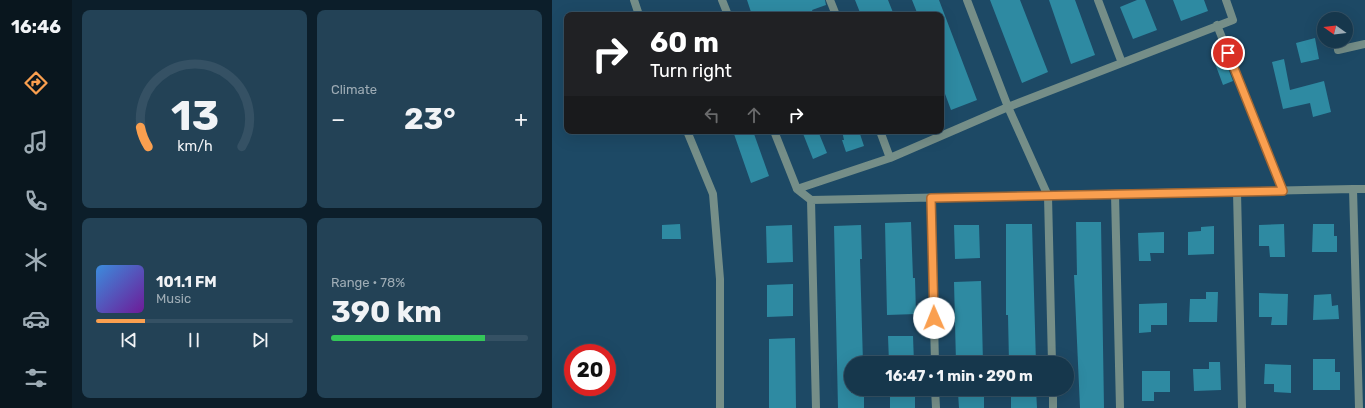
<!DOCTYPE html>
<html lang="en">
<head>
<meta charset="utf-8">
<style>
  :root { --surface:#16374c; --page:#234256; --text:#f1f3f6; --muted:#9eacb5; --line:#355164; --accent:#fa9f4f }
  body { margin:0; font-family:Rubik,sans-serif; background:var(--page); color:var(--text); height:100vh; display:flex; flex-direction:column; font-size:15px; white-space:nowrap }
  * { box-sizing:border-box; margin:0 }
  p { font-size:13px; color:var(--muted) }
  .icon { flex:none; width:22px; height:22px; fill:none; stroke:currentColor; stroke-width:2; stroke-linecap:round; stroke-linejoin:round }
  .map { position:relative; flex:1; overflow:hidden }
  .side { display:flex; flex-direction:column; gap:10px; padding:10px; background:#0c1e2a; width:480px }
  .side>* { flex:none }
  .guide { position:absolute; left:12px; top:12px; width:380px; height:122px; border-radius:8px; box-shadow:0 4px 16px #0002,0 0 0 1px var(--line); background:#202124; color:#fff; overflow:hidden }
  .needle { width:26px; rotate:284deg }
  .controls { position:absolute; left:765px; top:12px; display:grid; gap:8px }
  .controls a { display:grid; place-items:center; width:36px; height:36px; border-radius:50%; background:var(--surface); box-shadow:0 4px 16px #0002,0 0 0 1px var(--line); font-size:20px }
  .speed { position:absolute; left:12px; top:344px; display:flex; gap:8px; font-size:20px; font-weight:700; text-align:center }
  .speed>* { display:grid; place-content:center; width:52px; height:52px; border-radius:50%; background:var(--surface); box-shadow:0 4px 16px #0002,0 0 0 1px var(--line); line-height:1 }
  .speed .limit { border:6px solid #d22; background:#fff; color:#111 }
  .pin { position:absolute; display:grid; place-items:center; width:34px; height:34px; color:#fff; margin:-17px; border:2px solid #fff; border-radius:50%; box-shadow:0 1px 4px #0007 }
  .me { position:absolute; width:44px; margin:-22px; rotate:359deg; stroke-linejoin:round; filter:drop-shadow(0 0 3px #0008) }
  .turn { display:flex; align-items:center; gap:14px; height:84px; padding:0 20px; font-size:18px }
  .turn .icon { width:52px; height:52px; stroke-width:2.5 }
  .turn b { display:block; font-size:28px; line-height:34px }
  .lanes { display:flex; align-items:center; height:38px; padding:0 20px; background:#0003; justify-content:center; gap:20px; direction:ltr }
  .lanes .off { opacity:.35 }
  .big { font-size:30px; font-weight:700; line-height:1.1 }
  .side .tile { flex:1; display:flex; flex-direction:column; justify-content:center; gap:6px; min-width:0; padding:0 14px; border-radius:8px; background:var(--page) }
  .side .dial { align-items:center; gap:0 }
  .dial svg { height:104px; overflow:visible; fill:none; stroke:var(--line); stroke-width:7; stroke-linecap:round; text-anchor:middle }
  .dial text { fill:var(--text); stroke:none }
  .song { display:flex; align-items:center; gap:12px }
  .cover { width:48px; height:48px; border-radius:6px; background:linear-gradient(135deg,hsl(210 70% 55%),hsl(280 70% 35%)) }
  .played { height:4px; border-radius:2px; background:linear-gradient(90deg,var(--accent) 25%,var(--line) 25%) }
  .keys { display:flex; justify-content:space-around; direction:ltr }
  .heat { display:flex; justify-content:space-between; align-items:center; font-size:22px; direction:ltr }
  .charge { height:6px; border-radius:3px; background:linear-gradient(90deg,#34c759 78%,var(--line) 0) }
  .side .tiles { flex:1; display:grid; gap:10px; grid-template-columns:repeat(2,1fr) }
  .trip { position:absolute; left:292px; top:356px; width:230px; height:40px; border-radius:20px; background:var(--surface); box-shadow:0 4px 16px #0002,0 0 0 1px var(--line); font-weight:700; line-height:40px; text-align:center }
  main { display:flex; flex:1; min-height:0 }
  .tab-bar { display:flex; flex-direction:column; width:72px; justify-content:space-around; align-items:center; background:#09161e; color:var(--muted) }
  .tab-bar .icon { width:28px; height:28px }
  .tab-bar .current { color:var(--accent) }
  .tab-bar b { font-size:18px; color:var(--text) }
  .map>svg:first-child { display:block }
  .building { fill:#2e8aa2 }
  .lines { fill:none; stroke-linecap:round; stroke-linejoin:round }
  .lane { stroke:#758e88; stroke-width:8 }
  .street { stroke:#758e88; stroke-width:8 }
  .route-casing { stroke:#a26733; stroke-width:10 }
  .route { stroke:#fa9f4f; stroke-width:7 }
</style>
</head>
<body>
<main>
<nav class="tab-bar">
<b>16:46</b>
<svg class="icon current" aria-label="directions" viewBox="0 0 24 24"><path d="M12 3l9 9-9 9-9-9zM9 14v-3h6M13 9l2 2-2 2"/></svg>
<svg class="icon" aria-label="music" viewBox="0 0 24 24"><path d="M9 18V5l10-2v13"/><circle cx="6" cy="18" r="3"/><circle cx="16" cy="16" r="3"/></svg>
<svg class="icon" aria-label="phone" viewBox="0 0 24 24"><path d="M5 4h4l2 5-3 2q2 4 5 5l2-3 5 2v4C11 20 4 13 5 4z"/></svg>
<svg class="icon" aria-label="climate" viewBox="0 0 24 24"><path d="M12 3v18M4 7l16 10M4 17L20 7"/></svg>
<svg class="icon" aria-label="car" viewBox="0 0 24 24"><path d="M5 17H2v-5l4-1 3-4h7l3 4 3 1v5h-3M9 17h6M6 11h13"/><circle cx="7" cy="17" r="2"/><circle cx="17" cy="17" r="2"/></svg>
<svg class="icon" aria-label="filters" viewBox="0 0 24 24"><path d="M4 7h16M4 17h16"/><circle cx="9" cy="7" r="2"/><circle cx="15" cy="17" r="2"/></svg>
</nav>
<section class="side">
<div class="tiles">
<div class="tile dial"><svg viewBox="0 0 100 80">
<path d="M14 69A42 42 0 1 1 86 69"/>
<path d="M14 69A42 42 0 0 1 8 54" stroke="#fa9f4f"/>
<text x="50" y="56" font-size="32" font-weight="700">13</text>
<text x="50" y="72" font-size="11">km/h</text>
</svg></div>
<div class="tile"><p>Climate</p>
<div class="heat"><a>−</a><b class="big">23°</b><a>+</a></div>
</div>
<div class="tile">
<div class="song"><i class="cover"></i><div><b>101.1 FM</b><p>Music</p></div></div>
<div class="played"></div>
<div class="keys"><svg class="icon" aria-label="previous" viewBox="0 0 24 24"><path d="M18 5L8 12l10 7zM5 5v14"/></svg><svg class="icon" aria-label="pause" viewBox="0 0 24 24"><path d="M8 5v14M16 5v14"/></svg><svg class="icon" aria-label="next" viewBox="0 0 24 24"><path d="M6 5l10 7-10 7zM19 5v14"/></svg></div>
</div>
<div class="tile"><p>Range · 78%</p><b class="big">390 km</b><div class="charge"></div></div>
</div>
</section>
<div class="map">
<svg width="813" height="408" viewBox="0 0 813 408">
  <rect width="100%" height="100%" fill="#1d4965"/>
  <path class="building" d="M195,0H273L274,5L260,10L262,15H200Z
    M303,0H336L342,15H309Z
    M360,0H387L425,100L399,110L389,83V15H366Z
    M438,0H468L496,72L470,83Z
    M497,0H523L543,55L519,64Z
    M585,0H593L605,30L581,39L568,7Z
    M621,0H652L656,11L629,21Z
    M763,38L767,59L749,63L744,43Z
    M671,55L681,81L671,85L661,58Z
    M732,59L738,90L772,81L779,112L761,117L758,103L731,109L720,62Z
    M190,131H201L217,176L199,183L182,134Z
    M250,131H266L275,153L261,159Z
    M290,131H307L312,146L294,152L290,140H292Z
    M359,222L361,278H363L364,314L335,315L333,223Z
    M524,222H549L552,408H528L522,275H525Z
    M128,224L129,239H110V225Z
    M454,224H480L484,363H457L456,315H454Z
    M732,224L733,257H718L717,246H707V225Z
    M761,224H782V236H785V252H760Z
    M240,225L241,262L215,263L214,226Z
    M309,225L310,259H308L311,363H299V393H312V408H286L282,226Z
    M402,225H427L428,258L403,259Z
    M662,226V254L636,255V232L649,231V227Z
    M612,232V253H598L599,261H587L586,233Z
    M429,281L431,363H404L402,282Z
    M241,284V316L215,317V285Z
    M654,292H666L665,322H637L638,299H654Z
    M707,293L736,294L735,325H719L720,317H707Z
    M779,294L780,306L786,305L787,319L761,320L762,295Z
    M615,303V325H599V332L587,333V304Z
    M336,336H361L362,363H337Z
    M243,338L244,408H217V339Z
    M761,359H783V372H788V390H761Z
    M657,362H668L669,390L642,391L641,369H657Z
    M713,364L739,365V393L722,392V384H712Z
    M590,371H618V392H602V401H590Z
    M459,389H484L485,408H459Z
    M363,390V408H338V391Z
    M406,393H432V408H407Z"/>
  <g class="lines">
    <path class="lane" d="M170,0L176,15
      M278,0L284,15
      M415,0L456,107L496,196L500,363
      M546,0L570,63
      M665,25L731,191
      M786,50L813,44
      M222,131L245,189L338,158L456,107L681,20L674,0
      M328,131L338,158
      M245,189L259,200
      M801,189H813
      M685,192L690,408
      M563,194L568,408
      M379,198L383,363
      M383,389L384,408
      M501,389V408
      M264,408L259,200L801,189L807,408"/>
    <path class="street" d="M82,0L87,15
      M135,131L161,194L168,279V408"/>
  </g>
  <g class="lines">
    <defs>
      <path id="route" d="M382,318L379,198L731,191L676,53"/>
    </defs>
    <use href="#route" class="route-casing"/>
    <use href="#route" class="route"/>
  </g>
</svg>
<div class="controls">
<a><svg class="needle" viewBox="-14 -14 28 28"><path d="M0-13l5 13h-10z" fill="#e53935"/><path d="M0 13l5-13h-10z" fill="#9eacb5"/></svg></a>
</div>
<div class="speed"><div class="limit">20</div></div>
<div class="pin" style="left:676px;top:53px;background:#d93025"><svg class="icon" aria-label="arrive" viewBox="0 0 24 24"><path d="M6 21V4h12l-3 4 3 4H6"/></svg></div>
<svg class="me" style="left:382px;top:318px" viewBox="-20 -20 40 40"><circle r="19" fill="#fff"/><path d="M0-13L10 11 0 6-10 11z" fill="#fa9f4f"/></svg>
<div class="trip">16:47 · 1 min · 290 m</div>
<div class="guide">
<div class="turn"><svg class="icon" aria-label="right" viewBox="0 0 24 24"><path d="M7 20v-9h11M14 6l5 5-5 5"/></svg><div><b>60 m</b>Turn right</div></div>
<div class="lanes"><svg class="icon off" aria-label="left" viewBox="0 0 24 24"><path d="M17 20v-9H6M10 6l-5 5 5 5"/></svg><svg class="icon off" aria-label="ahead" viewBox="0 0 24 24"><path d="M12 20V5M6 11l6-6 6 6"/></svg><svg class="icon" aria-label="right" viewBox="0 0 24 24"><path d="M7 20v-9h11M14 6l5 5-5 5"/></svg></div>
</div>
</div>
</main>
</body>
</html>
